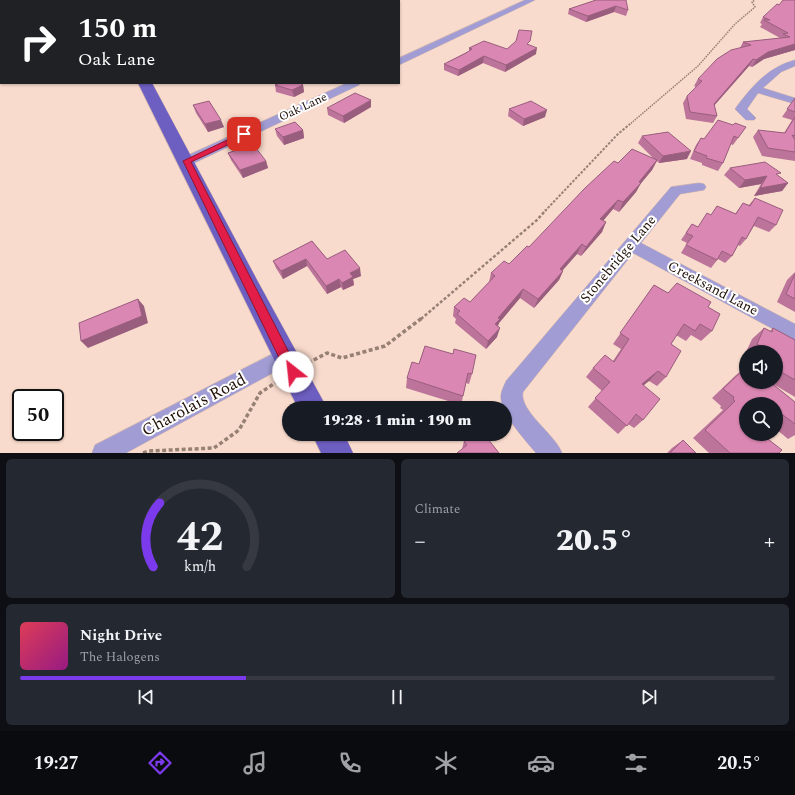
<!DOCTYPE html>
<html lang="en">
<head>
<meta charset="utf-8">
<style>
  :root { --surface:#171b24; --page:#242831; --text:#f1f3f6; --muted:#9ea1a6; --line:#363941; --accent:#7c3aed }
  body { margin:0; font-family:Spectral,serif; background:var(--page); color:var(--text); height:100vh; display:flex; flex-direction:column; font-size:15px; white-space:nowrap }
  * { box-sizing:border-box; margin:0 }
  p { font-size:13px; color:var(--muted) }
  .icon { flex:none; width:22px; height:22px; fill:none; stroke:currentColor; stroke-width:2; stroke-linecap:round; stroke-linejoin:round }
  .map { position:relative; height:453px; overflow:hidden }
  .details { display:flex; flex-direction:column; gap:6px; padding:6px; background:#0d0f14; flex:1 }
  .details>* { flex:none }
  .hud { position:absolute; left:0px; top:0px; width:400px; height:84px; box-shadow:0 1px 3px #0004; background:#202124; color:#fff; overflow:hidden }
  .fabs { position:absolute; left:739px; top:345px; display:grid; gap:8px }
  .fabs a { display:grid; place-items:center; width:44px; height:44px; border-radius:50%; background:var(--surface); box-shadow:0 1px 3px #0004; font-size:20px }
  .speed { position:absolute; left:12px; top:389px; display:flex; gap:8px; font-size:20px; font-weight:700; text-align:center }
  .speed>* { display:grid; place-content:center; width:52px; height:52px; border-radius:50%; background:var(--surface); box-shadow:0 1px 3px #0004; line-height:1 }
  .speed .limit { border:2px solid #111; border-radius:6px; background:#fff; color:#111 }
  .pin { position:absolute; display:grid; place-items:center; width:34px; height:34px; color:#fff; margin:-17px; border-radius:8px; box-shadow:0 2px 6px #0006 }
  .me { position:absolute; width:44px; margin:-22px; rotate:331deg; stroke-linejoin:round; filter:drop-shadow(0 0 3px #0008) }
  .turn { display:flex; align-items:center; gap:14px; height:84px; padding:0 12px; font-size:18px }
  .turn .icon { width:52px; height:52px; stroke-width:2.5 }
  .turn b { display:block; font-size:28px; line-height:34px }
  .big { font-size:30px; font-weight:800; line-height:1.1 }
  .details .tile { flex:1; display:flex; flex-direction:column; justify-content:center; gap:6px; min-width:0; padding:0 14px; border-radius:6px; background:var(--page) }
  .details .dial { align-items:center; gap:0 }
  .dial svg { height:104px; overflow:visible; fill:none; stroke:var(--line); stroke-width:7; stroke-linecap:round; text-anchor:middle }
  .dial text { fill:var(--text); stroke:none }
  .song { display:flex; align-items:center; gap:12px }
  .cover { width:48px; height:48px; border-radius:6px; background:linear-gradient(135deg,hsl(350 70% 55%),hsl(310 70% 35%)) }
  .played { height:4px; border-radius:2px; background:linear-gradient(90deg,var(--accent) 30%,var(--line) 30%) }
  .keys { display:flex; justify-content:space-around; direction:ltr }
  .heat { display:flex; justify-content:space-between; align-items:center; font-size:22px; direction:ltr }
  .details .tiles { flex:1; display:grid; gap:6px; grid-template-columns:1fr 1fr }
  .tile:last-child { grid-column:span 2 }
  .trip { position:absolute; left:282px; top:401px; width:230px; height:40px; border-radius:20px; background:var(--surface); box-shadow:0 1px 3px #0004; font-weight:800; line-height:40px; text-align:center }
  .menu { display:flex; height:64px; justify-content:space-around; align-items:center; background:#090b0e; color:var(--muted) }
  .menu .icon { width:28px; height:28px }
  .menu .active { color:var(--accent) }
  .menu b { font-size:18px; color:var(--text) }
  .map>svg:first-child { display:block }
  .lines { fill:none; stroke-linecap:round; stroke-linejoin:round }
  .minor-casing { stroke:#d2b6a9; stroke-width:1 }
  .major-casing { stroke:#d2b6a9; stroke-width:1 }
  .path-far3 { stroke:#978074; stroke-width:1.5; stroke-dasharray:1.5 1; stroke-linecap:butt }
  .path-far2 { stroke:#978074; stroke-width:2; stroke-dasharray:2.5 1.5; stroke-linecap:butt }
  .path-far1 { stroke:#978074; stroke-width:2.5; stroke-dasharray:3 2; stroke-linecap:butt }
  .path { stroke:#978074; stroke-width:3.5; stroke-dasharray:4 2.5; stroke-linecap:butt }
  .minor { fill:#a19dd4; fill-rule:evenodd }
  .major { fill:#6d5ec1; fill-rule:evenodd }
  .wall { fill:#bc749a }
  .shaded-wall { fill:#995e7d }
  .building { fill:#db87b3; stroke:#995e7d }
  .route { fill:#e11d48; stroke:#92132f }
  .labels { text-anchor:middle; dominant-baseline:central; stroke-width:4; stroke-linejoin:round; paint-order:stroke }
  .far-street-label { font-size:12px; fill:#1f0f07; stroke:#fff }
  .street-label { font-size:14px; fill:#1f0f07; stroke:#fff }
  .near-street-label { font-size:17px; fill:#1f0f07; stroke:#fff }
</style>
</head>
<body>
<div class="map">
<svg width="795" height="453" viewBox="0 0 795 453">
  <rect width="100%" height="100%" fill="#f9dbcd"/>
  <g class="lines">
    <defs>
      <path id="minor" d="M0,0H10L1,1L0,3Z
        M525,0H535L399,65V58Z
        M795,60V66L781,72L763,88L795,98V104L758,93L747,109L756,118L754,120H746L735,109C751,87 768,67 795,60Z
        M347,83H360L359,85L192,164H182L181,161L182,158Z
        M699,183L704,184L706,187L704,190L680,194L641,243L795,324V341L633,253L523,392C519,411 555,434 562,453H536C526,441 502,415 501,399C500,393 504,386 506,381L671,187Z
        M284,348L291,351L294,357L291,363L126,453H92L95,445Z"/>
      <path id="major" d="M10,0H21L22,1H11Z
        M138,83H152L257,280L327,408H298Z
        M312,434H344L353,453H321Z"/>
    </defs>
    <use href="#minor" class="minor-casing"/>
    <use href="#major" class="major-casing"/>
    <path class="path-far3" d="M629,125L698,66L735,24L755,7L752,2L755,0"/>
    <path class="path-far2" d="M545,211L618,134L630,124"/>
    <path class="path-far1" d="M421,319L537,220L546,210"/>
    <path class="path" d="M308,363L327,353L342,358L385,346L422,318
      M143,453L149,451L214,448L239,430L260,393L278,381"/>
    <use href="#minor" class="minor"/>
    <use href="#major" class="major"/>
  </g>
  <path class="wall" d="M596,0L628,10L626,16L614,12L586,22L568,14L569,9Z
    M795,0V50L764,59L752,67L749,66L714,106L717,116L713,123L686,119L683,103L687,96L696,87L694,86L698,79L740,48L743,42L780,38L760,27L762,24L760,23L763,17L779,5Z
    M529,45L536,54L505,72L483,63L458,76L444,70V64L469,51V48L507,49Z
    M275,85H303L304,92L294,97L276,92Z
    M795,98V161L762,156L753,137L758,130L784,133L792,120L782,117Z
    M193,105L224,127L208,132L196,113Z
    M371,107L344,123L328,115L327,108Z
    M509,109L545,117L523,126L508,116Z
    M733,125L746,127L733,145L730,144L723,163L718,171L702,165V163L690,159L696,145L701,138L704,139Z
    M275,129L303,130L304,138L284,145L277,136Z
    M642,136L687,159L659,163L657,161L652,170L641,183L636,192L619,212L613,209L603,221L606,222L602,232L581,256L577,254L562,270L563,271L559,280L534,308L520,298L499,323L498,326L497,337L486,349L455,323L456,319L453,316L454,307L470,302L489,282L491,273L509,264L529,247L618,163L655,160L638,143Z
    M236,148L266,161L268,168L243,178L231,160L228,153L236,150Z
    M730,168L779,176L788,183L782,191L754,196L761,184L739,188L724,175Z
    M755,198L776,225L769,232L754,226L746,239L740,246L738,245L732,256L725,263L718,259L711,268L681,253L687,243L681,240L692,224L698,227L711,215L717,206L735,214L743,203L749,205Z
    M312,241L327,259L361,276L353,279L354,285L343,290L341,287L327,294L307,266L283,279L276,268L273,261Z
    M795,272V312L777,302L787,280Z
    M654,285L668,293L708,307L712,331L701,341L691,335L686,341L676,335L671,344L666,377L657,386L649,381L643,385V420L634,428L628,424L618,434L588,407L602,391L586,377L593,368L613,361L621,349L613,344Z
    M764,328L770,331L773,328L795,340V397L773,384L795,402V435L788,439L776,429V404L764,436L779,453H709L693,438L723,410L720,408L721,406L712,398L736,375L746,367V382H776V352H746L752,339Z
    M425,346L472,374L469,384L466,383L461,405L406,388L407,378L419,364Z
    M683,440L696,453H667L672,448Z
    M464,441L499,453L462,449Z"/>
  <path class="shaded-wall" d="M616,6L614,12L586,22L588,16Z
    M795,44V50L764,59L752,67L756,60L768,52Z
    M537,48L536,54L505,72L506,65Z
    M484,56L483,63L458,76L459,70Z
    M753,59L749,66L709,111L714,104Z
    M303,85L304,92L294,97L292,90Z
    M371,100V107L344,123L343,116Z
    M547,110L545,117L523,126L524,119Z
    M221,120L224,127L208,132L205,124Z
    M303,130L304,138L284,145L283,137Z
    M691,151L687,159L659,163L663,156Z
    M657,160L652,170L638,187L641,183L636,192L619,212L623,202L639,182Z
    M266,161L268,168L243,178L240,170Z
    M767,176L761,184L739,188L745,180Z
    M788,183L782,191L754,196L760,188Z
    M618,200L613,209L596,229L600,219Z
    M606,222L602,232L581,256L586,247Z
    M582,244L577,254L556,278L560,269Z
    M306,259L307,266L283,279L281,271Z
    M360,268L361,276L353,279L354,285L343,290L342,283L350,273Z
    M563,271L559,280L534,308L538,299Z
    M339,279L341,287L327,294L326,286Z
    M523,289L520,298L499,323L497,328L495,324L498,318Z
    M138,299L144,306L148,323L88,348L81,341Z
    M500,328L497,337L486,349L488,341Z
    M658,371L649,381L633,394L642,384Z"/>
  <path class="building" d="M125,0H154L156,1H127Z
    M596,0H626L628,10L616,6L588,16L569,9Z
    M783,0H795V44L768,52L756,60L753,59L714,104L717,116L690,112L687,96L702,81L698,79L717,59L731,50L751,45L743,42L790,37L783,34L788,33L764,20H770L763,17L777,4L779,5Z
    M519,30L532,31L530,41L527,44L537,48L506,65L484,56L459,70L444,64L466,53L472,49L469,48L484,41L507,49L516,41Z
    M280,83H300L303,85L292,90L275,85Z
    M355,93L371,100L343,116L327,108Z
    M795,98V112L787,109Z
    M209,101L221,120L205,124L193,105Z
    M531,101L547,110L524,119L509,109Z
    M795,117V136L792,135L795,140V152L768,148L758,130L785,133Z
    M718,120L733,125L735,123L746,127L738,138L734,136L723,163L706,158L707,156L694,151L701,138L704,139Z
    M295,122L303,130L283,137L275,129Z
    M668,132L691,151L663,156L642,136Z
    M252,143L266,161L240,170L228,153L237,150L236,148Z
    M632,149L657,160L639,182L641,183L623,202L618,200L600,219L606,222L586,247L582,244L560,269L563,271L538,299L523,289L498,318L500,319L495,324L500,328L488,341L457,314L460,311L454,307L464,298L470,302L495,276L491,273L504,261L509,264L527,246L529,247L585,188L614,161L618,163Z
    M765,162L781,173L776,174L788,183L760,188L767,176L745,180L730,168Z
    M755,198L783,210L776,225L758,217L746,239L742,237L732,256L722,251L717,260L686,245L693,236L686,233L692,224L698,227L707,213L711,215L717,206L736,214L743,203L750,206Z
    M312,241L327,259L345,250L360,268L350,273L353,277L342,283L339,279L326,286L306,259L281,271L273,261Z
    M795,274V299L786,294Z
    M677,283L711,302L708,307L720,314L712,331L700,324L695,331L684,324L671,344L681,351L666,377L658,371L642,384L660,399L643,420L636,414L627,426L595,398L610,382L593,368L605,355L614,362L629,339L620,333L654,285L668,293Z
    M138,299L142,316L81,341L79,323Z
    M764,328L772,332L773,328L795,340V380L776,369V352H765L766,349L757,344Z
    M425,346L453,354L454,349L476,355L472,374L468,373L463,396L407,378L412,362L419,364Z
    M746,367V382H770L795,402V424L783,415L776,423V404H746V434H766L764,436L782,450L779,453H730L705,430L735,401L733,399L734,397L723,389Z
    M473,434H484L499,453H457L467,445L464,441Z
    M683,440L696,453H670Z"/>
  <path class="route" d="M244,132L247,133V136L191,162L297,368L299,372L297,376L293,378L288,376L183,161Z"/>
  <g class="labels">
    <g class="far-street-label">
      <text transform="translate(303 107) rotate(-25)">Oak Lane</text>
    </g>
    <g class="street-label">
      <text transform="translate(618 259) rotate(-50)">Stonebridge Lane</text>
      <text transform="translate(713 288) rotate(28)">Creeksand Lane</text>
    </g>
    <g class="near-street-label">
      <text transform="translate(194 405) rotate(-28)">Charolais Road</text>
    </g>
  </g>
</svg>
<div class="fabs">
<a><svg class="icon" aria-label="sound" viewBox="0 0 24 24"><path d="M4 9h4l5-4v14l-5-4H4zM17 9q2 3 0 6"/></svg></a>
<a><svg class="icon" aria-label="search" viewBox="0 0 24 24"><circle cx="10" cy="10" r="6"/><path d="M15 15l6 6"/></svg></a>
</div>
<div class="speed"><div class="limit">50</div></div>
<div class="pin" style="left:244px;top:134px;background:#d93025"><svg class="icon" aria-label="arrive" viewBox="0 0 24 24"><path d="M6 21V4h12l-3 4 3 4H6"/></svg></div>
<svg class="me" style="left:293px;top:372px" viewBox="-20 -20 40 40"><circle r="19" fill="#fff"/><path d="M0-13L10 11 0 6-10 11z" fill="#e11d48"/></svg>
<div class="trip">19:28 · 1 min · 190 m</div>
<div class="hud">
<div class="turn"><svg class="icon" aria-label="right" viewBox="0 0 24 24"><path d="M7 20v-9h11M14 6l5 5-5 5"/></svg><div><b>150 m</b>Oak Lane</div></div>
</div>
</div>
<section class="details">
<div class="tiles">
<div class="tile dial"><svg viewBox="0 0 100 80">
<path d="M14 69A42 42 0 1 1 86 69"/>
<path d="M14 69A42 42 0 0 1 19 20" stroke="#7c3aed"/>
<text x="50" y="56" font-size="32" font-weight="700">42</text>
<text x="50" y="72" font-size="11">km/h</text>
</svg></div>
<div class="tile"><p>Climate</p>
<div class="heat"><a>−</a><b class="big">20.5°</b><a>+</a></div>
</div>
<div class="tile">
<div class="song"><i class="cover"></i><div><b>Night Drive</b><p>The Halogens</p></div></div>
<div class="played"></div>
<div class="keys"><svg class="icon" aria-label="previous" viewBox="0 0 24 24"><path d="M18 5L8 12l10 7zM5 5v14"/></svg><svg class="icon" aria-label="pause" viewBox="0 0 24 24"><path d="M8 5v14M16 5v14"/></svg><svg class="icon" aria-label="next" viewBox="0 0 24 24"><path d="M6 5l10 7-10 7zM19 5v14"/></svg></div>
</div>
</div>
</section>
<nav class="menu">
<b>19:27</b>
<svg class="icon active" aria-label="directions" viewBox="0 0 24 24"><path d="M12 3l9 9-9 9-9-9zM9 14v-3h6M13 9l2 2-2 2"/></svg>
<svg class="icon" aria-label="music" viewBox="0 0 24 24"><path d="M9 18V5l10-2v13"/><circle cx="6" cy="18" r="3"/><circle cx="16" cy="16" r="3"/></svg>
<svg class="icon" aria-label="phone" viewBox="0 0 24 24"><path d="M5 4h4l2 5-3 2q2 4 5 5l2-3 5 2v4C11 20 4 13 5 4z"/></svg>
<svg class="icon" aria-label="climate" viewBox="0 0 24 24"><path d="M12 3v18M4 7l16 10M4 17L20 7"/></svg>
<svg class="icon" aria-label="car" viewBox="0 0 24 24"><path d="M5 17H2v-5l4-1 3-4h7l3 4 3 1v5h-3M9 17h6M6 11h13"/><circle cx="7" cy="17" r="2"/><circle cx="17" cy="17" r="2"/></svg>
<svg class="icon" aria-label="filters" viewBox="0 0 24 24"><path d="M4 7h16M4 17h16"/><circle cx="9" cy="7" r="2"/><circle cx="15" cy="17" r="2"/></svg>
<b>20.5°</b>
</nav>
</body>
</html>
